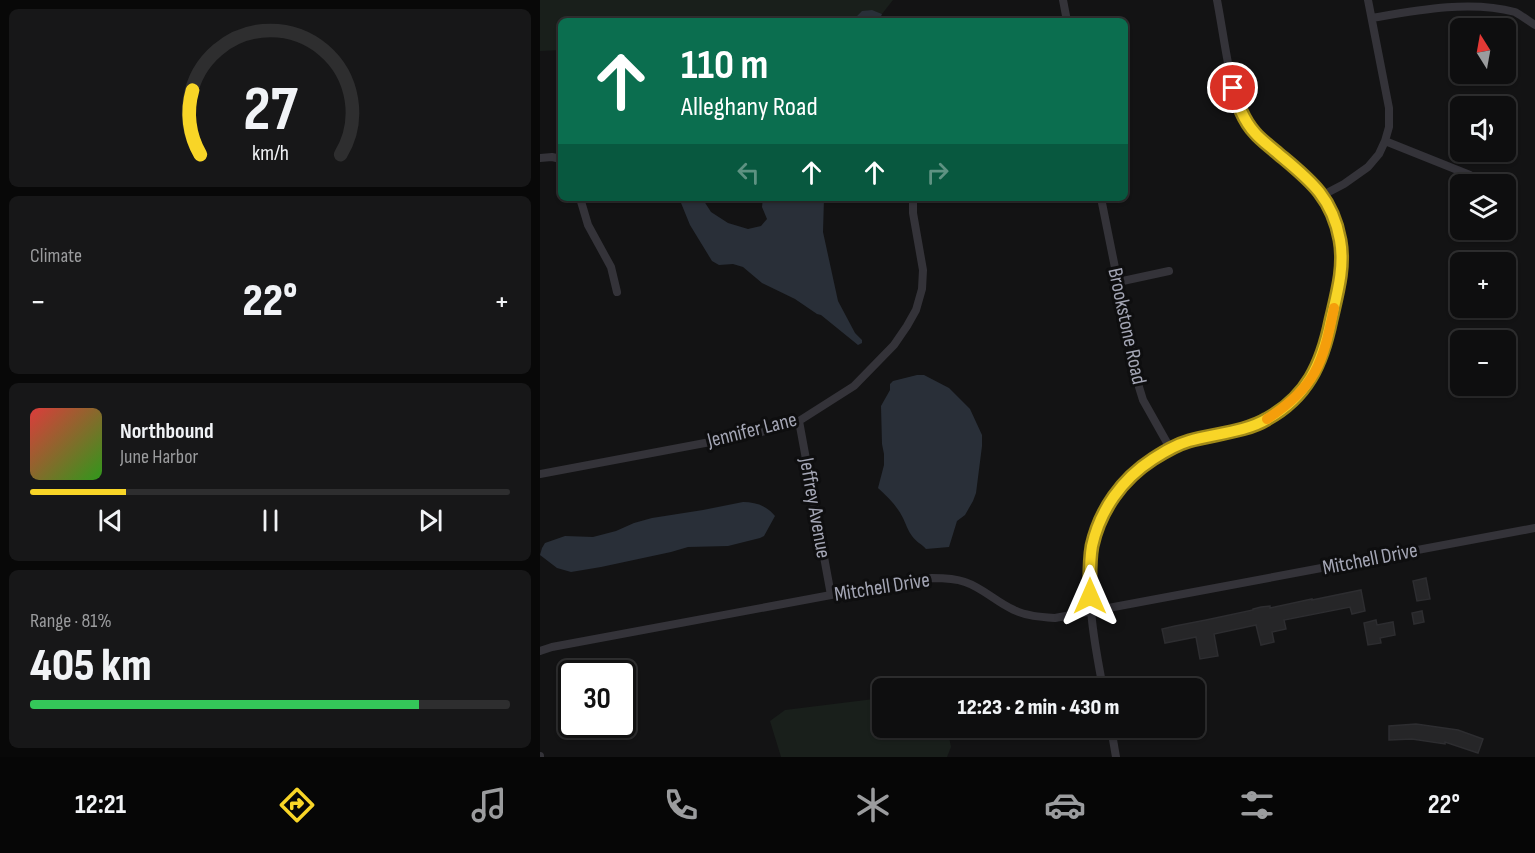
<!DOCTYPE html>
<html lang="en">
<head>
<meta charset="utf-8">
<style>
  :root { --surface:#0e0e0f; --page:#171718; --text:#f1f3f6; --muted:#9b9c9e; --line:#2e2e2f; --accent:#f8d527 }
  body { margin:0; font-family:"Sofia Sans Condensed",sans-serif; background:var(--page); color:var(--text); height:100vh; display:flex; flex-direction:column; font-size:22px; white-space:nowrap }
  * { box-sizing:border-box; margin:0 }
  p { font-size:20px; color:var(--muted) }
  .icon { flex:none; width:33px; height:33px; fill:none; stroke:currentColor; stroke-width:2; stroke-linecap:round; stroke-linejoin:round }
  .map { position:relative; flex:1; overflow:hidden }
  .panel { display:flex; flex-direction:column; gap:9px; padding:9px; background:#080808; width:540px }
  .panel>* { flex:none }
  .guide { position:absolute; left:18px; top:18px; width:570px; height:183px; border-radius:9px; box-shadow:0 2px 4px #0004,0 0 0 2px var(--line); background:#0b6e4f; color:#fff; overflow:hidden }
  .needle { width:39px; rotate:349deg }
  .fabs { position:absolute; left:910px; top:18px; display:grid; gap:12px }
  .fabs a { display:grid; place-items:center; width:66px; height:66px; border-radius:9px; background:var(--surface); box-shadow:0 2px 4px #0004,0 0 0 2px var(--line); font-size:30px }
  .speed { position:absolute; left:18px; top:660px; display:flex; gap:12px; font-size:30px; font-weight:700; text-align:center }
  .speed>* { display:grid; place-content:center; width:78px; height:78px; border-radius:50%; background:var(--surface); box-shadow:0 2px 4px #0004,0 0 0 2px var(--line); line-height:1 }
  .speed .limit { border:3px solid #111; border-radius:9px; background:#fff; color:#111 }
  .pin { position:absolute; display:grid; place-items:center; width:51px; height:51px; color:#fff; margin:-26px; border:3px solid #fff; border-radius:50%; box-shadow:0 2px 6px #0007 }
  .me { position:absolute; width:66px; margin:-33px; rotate:0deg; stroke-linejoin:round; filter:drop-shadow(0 0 4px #0008) }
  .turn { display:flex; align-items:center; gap:21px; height:126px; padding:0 24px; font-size:27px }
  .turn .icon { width:78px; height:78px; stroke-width:2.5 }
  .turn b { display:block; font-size:42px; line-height:51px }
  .lanes { display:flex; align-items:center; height:57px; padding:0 24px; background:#0003; justify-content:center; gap:30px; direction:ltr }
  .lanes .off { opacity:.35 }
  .big { font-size:45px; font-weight:800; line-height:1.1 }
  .panel .tile { flex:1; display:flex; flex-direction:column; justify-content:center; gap:9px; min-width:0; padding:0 21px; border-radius:9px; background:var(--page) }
  .panel .dial { align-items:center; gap:0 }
  .dial svg { height:156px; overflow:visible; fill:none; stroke:var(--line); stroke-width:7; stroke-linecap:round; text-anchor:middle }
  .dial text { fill:var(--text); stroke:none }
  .song { display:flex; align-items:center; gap:18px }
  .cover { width:72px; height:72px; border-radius:9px; background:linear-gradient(135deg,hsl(0 70% 55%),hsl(110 70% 35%)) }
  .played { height:6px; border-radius:3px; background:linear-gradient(90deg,var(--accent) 20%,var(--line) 20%) }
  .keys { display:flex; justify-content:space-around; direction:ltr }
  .heat { display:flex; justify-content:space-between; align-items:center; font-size:33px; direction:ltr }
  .charge { height:9px; border-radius:4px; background:linear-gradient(90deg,#34c759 81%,var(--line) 0) }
  .trip { position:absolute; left:332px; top:678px; width:333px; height:60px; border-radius:9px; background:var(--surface); box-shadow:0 2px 4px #0004,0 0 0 2px var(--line); font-weight:800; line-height:60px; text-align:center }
  .tab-bar { display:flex; height:96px; justify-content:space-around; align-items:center; background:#060606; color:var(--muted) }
  .tab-bar .icon { width:42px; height:42px }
  .tab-bar .current { color:var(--accent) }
  .tab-bar b { font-size:27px; color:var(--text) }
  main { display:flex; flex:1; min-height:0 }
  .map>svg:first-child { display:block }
  .green { fill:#191f1b }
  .water { fill:#292f38 }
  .building { fill:#262628; stroke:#2d2d30; stroke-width:1.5 }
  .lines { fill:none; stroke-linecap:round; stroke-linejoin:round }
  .minor { stroke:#343339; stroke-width:8 }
  .route-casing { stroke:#a18a19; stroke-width:15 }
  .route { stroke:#f8d527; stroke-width:10 }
  .slow { stroke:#f59e0b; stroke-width:10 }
  .labels { text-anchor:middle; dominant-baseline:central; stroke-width:6; stroke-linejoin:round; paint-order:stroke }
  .street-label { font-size:21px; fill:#a4a6b5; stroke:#0e0e0f }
</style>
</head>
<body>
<main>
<section class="panel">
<div class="tile dial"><svg viewBox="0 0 100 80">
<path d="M14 69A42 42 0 1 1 86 69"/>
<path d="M14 69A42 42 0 0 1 10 36" stroke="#f8d527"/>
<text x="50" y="56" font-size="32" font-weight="700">27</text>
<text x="50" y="72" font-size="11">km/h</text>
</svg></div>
<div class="tile"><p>Climate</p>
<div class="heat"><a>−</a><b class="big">22°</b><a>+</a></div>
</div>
<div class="tile">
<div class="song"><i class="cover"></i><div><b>Northbound</b><p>June Harbor</p></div></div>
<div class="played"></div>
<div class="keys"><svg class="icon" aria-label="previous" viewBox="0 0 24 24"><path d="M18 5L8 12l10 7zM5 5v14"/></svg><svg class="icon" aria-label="pause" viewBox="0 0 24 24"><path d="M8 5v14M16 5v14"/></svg><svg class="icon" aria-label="next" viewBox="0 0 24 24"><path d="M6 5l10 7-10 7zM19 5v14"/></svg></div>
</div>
<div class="tile"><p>Range · 81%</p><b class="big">405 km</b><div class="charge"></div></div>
</section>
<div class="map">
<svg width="995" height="757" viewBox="0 0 995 757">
  <rect width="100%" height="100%" fill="#131314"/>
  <path class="green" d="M0,0H353L342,14C327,8 324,10 312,21H21V50L0,51Z
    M342,698V728H407L411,747L407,757H241L230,721L245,710Z"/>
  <path class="water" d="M332,10L342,14L339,21H312L322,11Z
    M139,198H162L171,212L188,223L208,229L221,226L227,219L222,207L223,198H284L283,232L298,301L315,333L322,340V343L318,345L281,315L277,314L255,299L222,283L203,267L193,264L179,265L172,261L150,225Z
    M377,375H384L409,388L430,409L442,435V446L436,493L433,501L425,515L417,521L409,547L386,549C382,544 376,542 372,536C368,531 366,524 363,518C357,506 348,497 338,488L344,465V454L342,444L341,406L350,390V384L353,381Z
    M203,502C216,502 227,506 235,516L224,536L220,538L188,546L148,547L131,552L61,567L31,572L17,568L0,555L2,548L5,543L25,536L53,537L76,531L94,523L112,518L163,510Z"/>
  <path class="building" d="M886,578L890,599L877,601L873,581Z
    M821,590L825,611L812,614L810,607L744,620L746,629L732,632L734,642L721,645L716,625L674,634L678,656L660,659L656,637L625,643L622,629L635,626L666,620L713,610V609L721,607L730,606V608L772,599V600Z
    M882,611L884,622L874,624L872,613Z
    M836,620L837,625L853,622L855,635L840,638L841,643L828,645L824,623Z
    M876,724L918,730L943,739L938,753L905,742V744L872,739L849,740V726Z"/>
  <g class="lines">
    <path class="minor" d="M523,0L527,21
      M832,18C878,10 930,0 975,12C982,16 989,21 995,25
      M845,141L930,175
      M0,158L12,157L21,159
      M783,195L804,184L828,167L839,154L845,141L849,127V108L828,0
      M40,198L48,225L71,267L77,292
      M561,198L599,387L603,400L630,448
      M578,282L629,271
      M259,421L291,595
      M0,474L218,433L259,421L314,386L354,345L367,326L376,310L382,289L383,270L373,213V198
      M0,651L12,647L291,595L392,578C403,578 414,578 425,582C443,588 456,602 474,610C486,616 501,617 515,618L995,528
      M563,688C545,595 530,501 630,448C659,432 696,435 726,420C774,396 785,353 795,304C798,289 802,275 802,259C801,238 795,212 783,195C771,178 752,165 736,152C725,142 713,132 705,119C695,102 692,82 688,63C684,42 681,21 677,0
      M571,728L576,757
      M0,756V757"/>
  </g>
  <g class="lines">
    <defs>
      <path id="route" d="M550,596C550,580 549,563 552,546C560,510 582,479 613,459C624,452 635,445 649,441C673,434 706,432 727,419C767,397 782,364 791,320C797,294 805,267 800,240C792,195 767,178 735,151C728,145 720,139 715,133C703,120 698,104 693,88"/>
    </defs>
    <use href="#route" class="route-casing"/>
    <use href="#route" class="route"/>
    <path class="slow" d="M727,419C776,387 783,363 794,308"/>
  </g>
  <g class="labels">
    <g class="street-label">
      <text transform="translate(587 326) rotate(78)">Brookstone Road</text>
      <text transform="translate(212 430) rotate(-14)">Jennifer Lane</text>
      <text transform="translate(275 508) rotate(80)">Jeffrey Avenue</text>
      <text transform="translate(830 559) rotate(-11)">Mitchell Drive</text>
      <text transform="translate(342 587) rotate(-9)">Mitchell Drive</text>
    </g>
  </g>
</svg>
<div class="fabs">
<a><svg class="needle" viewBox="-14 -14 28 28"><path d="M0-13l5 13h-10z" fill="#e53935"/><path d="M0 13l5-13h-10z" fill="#9b9c9e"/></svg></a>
<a><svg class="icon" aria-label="sound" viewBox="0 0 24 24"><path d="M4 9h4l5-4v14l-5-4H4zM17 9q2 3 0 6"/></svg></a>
<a><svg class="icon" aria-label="layers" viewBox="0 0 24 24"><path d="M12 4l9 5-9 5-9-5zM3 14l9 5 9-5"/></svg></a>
<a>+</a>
<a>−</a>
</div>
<div class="speed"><div class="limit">30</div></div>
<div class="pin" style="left:693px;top:88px;background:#d93025"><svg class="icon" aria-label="arrive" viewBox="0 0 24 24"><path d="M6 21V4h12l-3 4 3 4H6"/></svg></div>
<svg class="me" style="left:550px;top:596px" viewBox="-20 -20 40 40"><path d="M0-17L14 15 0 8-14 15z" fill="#f8d527" stroke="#fff" stroke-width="4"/></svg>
<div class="trip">12:23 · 2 min · 430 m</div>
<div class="guide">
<div class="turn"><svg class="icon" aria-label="ahead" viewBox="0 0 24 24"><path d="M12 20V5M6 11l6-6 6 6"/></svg><div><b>110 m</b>Alleghany Road</div></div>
<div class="lanes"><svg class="icon off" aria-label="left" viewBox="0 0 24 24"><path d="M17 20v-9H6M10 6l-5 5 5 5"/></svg><svg class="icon" aria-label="ahead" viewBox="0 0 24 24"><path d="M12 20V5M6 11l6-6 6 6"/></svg><svg class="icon" aria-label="ahead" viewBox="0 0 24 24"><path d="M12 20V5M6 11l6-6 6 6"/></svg><svg class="icon off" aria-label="right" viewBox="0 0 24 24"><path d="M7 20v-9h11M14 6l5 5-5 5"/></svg></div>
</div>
</div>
</main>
<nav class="tab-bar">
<b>12:21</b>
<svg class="icon current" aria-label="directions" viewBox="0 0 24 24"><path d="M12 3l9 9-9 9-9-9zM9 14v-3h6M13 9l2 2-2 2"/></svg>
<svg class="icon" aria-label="music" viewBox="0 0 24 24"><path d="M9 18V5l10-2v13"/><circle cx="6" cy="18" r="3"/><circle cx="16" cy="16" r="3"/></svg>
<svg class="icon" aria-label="phone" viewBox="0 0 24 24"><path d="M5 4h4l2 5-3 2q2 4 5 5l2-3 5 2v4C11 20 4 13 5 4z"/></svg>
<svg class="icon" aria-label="climate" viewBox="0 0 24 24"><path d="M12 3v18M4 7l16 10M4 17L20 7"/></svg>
<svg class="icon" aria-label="car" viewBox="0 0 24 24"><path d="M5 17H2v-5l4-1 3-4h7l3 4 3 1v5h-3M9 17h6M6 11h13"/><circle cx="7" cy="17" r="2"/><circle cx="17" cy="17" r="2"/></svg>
<svg class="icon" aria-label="filters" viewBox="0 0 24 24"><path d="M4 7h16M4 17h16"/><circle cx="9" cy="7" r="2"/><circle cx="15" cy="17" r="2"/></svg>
<b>22°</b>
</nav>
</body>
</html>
